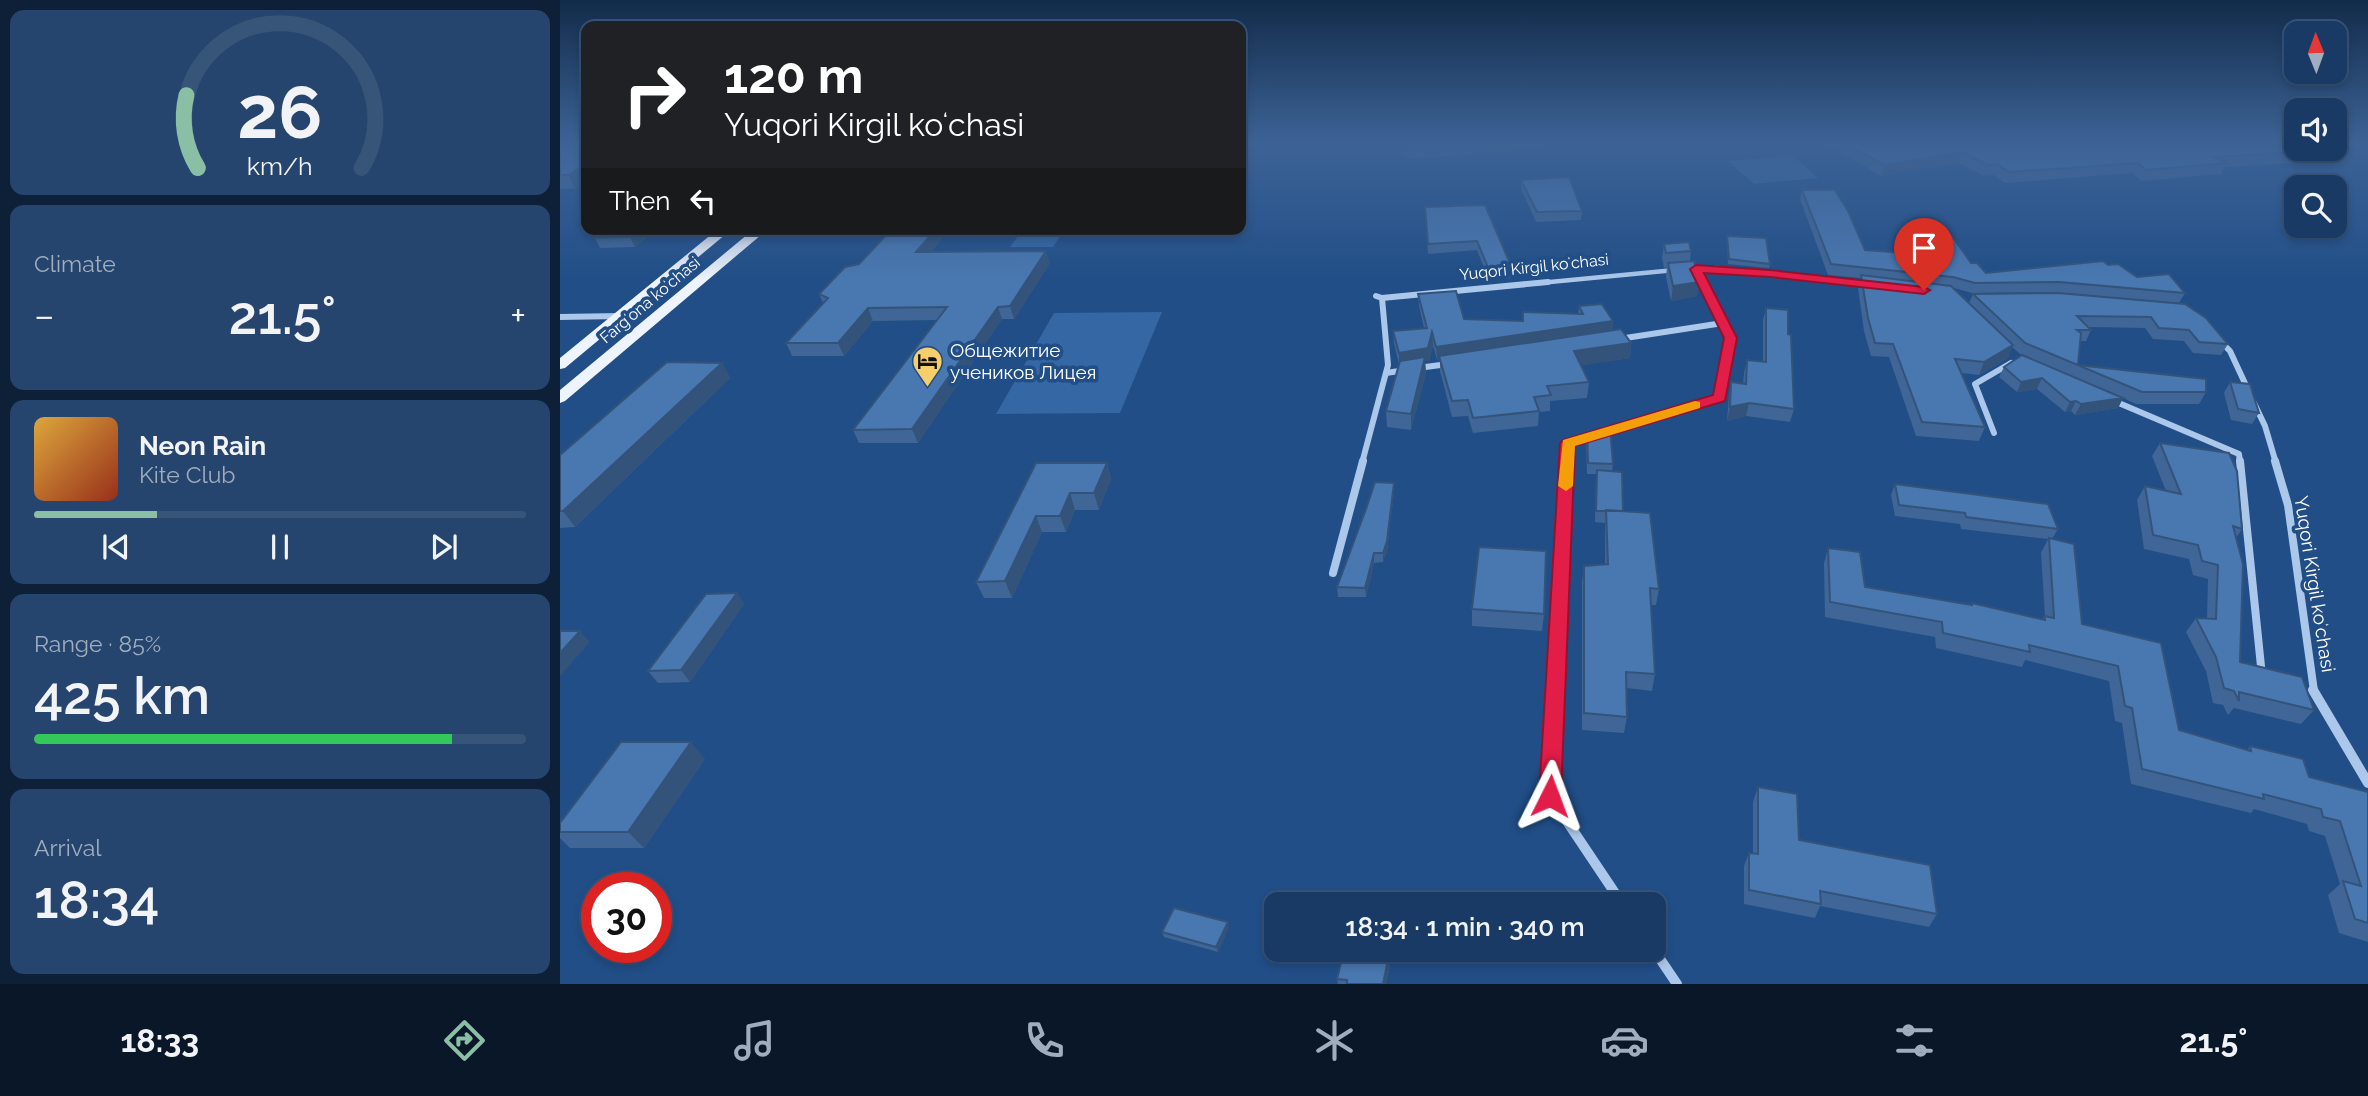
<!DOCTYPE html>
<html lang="en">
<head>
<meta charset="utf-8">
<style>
  :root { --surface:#193a65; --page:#26456e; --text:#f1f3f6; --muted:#9fadbf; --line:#375479; --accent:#8abfa5 }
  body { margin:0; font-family:Raleway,sans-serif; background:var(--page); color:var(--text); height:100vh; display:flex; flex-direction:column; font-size:26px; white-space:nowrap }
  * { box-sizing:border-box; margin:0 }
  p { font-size:23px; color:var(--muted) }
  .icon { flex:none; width:38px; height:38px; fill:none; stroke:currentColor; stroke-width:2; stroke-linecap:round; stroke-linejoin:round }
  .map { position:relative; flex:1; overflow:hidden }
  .drawer { display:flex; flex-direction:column; gap:10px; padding:10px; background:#0e2038; width:560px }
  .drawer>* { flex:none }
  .guide { position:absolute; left:21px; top:21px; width:665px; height:214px; border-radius:14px; box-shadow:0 4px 10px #0003,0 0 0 2px var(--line); background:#202124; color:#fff; overflow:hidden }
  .needle { width:46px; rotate:359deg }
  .controls { position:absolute; left:1724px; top:21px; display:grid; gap:14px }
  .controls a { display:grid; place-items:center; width:63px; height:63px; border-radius:14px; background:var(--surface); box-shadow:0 4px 10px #0003,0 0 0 2px var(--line); font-size:35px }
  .speed { position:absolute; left:21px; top:872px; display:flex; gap:14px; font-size:35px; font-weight:700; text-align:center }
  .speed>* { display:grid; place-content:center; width:91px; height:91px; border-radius:50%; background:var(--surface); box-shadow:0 4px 10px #0003,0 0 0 2px var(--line); line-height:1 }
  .speed .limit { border:10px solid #d22; background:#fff; color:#111 }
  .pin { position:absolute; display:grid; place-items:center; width:60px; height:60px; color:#fff; margin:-72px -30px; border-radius:50% 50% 50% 0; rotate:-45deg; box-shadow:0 0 7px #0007 }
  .pin .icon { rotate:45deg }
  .me { position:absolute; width:77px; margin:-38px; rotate:3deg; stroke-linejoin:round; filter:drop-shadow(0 0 5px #0008) }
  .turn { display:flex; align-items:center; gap:24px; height:147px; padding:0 28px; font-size:32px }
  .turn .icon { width:91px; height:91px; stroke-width:2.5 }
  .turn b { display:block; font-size:49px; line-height:60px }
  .then { display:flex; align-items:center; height:66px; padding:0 28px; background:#0003; gap:14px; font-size:26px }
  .big { font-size:52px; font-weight:600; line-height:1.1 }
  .drawer .card { flex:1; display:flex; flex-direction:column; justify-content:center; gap:10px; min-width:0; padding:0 24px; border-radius:14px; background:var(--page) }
  .drawer .dial { align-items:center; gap:0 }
  .dial svg { height:182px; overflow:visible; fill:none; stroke:var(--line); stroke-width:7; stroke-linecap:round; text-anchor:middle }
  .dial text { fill:var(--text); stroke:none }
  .song { display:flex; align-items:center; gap:21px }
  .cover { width:84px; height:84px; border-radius:10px; background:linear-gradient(135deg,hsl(40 70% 55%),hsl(10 70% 35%)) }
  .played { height:7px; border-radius:4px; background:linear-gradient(90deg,var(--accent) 25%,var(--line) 25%) }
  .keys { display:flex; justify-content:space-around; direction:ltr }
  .heat { display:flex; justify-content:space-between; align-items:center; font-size:38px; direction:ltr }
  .charge { height:10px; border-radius:5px; background:linear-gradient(90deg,#34c759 85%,var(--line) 0) }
  .trip { position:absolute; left:704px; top:892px; width:402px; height:70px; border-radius:14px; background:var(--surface); box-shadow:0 4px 10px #0003,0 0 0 2px var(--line); font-weight:600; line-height:70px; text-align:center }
  .dock { display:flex; height:112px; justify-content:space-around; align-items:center; background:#0a1728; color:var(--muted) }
  .dock .icon { width:49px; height:49px }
  .dock .current { color:var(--accent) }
  .dock b { font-size:32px; color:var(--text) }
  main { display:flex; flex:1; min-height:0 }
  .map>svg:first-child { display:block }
  .green { fill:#3567a4 }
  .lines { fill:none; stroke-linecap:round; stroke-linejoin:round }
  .canal { fill:#43648d; fill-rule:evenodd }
  .minor-far3 { stroke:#abc7ea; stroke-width:4.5 }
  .minor-far2 { stroke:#abc7ea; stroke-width:6 }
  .minor-far1 { stroke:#abc7ea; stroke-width:8 }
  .minor { stroke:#abc7ea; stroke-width:10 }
  .primary { fill:#eef4fe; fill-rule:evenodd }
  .wall { fill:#3f6696 }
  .shaded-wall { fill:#33537a }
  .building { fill:#4977af; stroke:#33537a; stroke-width:2 }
  .route { fill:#e11d48; stroke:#92132f; stroke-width:2 }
  .slow { fill:#f59e0b }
  .labels { text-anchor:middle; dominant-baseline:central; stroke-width:7; stroke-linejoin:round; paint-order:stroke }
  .far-street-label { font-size:16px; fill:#fff; stroke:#214e87 }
  .poi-label { font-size:19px; fill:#fff; stroke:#214e87; text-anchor:start }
  .street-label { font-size:19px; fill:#fff; stroke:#214e87 }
</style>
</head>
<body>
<main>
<section class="drawer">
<div class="card dial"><svg viewBox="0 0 100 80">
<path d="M14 69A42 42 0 1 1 86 69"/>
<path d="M14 69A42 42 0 0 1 9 37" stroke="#8abfa5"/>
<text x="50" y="56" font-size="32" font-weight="700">26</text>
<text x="50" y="72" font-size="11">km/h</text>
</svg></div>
<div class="card"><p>Climate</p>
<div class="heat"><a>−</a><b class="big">21.5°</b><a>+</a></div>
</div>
<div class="card">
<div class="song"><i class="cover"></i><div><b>Neon Rain</b><p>Kite Club</p></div></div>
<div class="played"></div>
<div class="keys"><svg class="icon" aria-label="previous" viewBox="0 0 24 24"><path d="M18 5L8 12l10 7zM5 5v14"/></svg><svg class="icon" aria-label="pause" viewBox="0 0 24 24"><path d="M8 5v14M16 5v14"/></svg><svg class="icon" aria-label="next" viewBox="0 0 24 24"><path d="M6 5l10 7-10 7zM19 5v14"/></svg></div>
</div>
<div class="card"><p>Range · 85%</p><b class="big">425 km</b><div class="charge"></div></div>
<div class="card"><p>Arrival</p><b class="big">18:34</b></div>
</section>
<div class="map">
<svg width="1808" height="984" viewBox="0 0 1808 984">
  <rect width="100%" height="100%" fill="#214e87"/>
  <path class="green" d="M1232,155L1258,178L1194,184L1168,161Z
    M463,229H505L493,247H450Z
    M602,312L560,413L436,414L494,313Z"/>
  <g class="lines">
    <path class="canal" d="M919,144H981L973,149L848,159L840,154L848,149Z"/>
    <path class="minor-far3" d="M1127,269L1157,268L1307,283
      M1136,269L1144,284
      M969,284L1115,270"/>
    <path class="minor-far2" d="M1299,282L1307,283
      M816,296L822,298L988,282
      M0,317L59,316
      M1059,339L1163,323
      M1661,342L1670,351L1689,392
      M858,368L888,364
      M826,373L846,370
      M1554,401L1679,454L1680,463
      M1694,403L1705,426L1716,463
      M1434,433L1415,384L1451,363
      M802,463L828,365L822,298
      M1007,463L1008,443L1160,398L1171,338L1143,282"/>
    <path class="minor-far1" d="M1680,461L1702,676
      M1715,461L1728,505L1754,691
      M773,573L803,461
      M995,691L1007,461"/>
    <path class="minor" d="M995,690L990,796L1063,905
      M1753,690L1808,783
      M1094,950L1117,984"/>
    <path class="primary" d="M158,229H172L5,368L0,369V358Z
      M194,229H208L5,401L0,403V390Z"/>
  </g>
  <path class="wall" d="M0,144L16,189H0Z
    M1266,144H1575L1578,145L1736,149H1774V144H1783L1777,155L1765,156L1762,161L1664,167L1661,174L1581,181L1573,173L1445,183L1434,175L1424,176L1399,163L1321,176Z
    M961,180L1022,211L1021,220L976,222L961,189Z
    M1242,190L1305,250L1363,254L1357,245L1360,235L1426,273L1548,265L1577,277L1625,293L1619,303L1494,292L1412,293L1394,288L1409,303L1413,294L1625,304L1668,344L1661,355L1633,353L1624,341L1593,339L1585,328L1529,327L1531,330L1526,341H1520L1518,365L1646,392L1639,404H1576L1563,398L1558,408L1515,415L1511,411L1505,412L1477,389L1457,392L1439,377L1444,367L1470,358L1460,354L1452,347L1448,358L1419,375L1402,373L1425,427L1419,441L1356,436L1329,357L1311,356L1304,331L1298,288L1301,278L1268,275L1240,199Z
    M925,205L952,268V278L929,280L917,250L868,254L865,216Z
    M97,229L75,247L40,248L35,238Z
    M1167,236L1210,264L1209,268L1168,264L1167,240Z
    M383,237L371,252L490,263L454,319H442L358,443H299L293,430L377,320L313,321L284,356H232L226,343L263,303L259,294L299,264Z
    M1104,244L1131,251L1130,261L1140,282L1137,296L1111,301L1106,277L1107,267L1104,268L1102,258Z
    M858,294L904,319L963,321L1018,314L1019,306L1053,321L1052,331L1071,343L1070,358L1021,365L1029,382L1027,398L990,401V411L979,412L978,426L913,433L908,416L892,417L880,371V359L877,360L873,345L869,361H865L866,373L851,430L827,427L826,411L839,365L834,343L833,331L864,328L859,306Z
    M1206,308L1228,334L1234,409L1230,422L1186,416L1167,421L1169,395L1171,382L1183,384L1184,373L1187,360L1203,362V320Z
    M162,363L170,378L15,527L0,528V455Z
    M1670,382L1699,413L1692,424L1671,420L1664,393Z
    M1027,433L1053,464L1052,471L1063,511L1099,589L1096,605H1091L1095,674L1092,691L1066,688L1067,717L1064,733L1022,730V582L1024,566L1045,564V523L1035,522L1036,474H1027L1026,444Z
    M1600,443L1682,529L1676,538L1680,662L1754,710L1741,724L1674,708L1668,715L1663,705L1653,703L1646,671L1626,632L1636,618L1647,619L1648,579L1633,575L1629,559L1584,549L1577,500L1585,486L1606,491L1592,456Z
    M476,463H547L551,479L539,510H515L506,532H482L452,598H424L416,582Z
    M834,483V492L827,551L823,562L814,563L806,597H778L777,587Z
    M1335,484L1498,529L1492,539L1522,624L1619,730L1687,750L1690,746L1749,777L1808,792V942L1779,933L1768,895L1780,884L1765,836L1749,831L1747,824L1694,809L1691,813L1571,784L1562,723L1555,721L1549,681L1465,660L1462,667L1376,648L1375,637L1265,617L1264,563L1268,548L1305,587L1411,605L1412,603L1482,620L1485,616L1481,553L1488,539L1401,529L1400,524L1335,516L1331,495Z
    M177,593L184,604L130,682L98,683L88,671Z
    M912,609L984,614L982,631L912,626Z
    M145,759L84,848H10L0,838V823Z
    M1198,787L1239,840L1377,914L1369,927L1260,906L1255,918L1184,904V866L1189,853H1193V802Z
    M669,927L658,952L604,937L602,932Z
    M784,950H833L826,984H778L777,979Z"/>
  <path class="shaded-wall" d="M1403,152L1399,163L1321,176L1324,165Z
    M26,164V183L16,189L8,175Z
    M80,229H97L75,247L70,237Z
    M376,229H380L383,237L361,264L356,252Z
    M486,251L490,263L454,319L450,306Z
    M1140,282L1137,296L1111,301L1113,286Z
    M438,307L442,319L358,443L352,429Z
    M308,308L313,321L284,356L278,343Z
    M1053,321L1052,334L879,356L880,359L877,360L876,347Z
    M872,332L873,345L869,361H865L866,373L851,430V414L839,365V353Z
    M1071,343L1070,358L1013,367L1014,351Z
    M1453,345L1448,358L1419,375L1424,362Z
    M162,363L170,378L15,527L3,511Z
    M1482,378L1477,389L1457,392L1461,382Z
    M1563,398L1558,408L1515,415L1521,404Z
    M1516,401L1511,411L1505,412L1510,402Z
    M1189,403L1186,416L1167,421L1170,407Z
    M547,463L551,479L539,510L534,493Z
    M834,483V492L827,551L823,562V553Z
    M510,493L515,510L506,532L500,516Z
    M476,516L482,532L452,598L445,581Z
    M814,553V563L806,597L805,588Z
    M177,593L184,604L130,682L121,670Z
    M20,631L30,642L0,676V653Z
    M131,742L145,759L84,848L68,832Z
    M668,922L669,927L658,952L656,947Z
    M830,950H833L826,984H823Z"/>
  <path class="building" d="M0,144H26V164L8,175H0Z
    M1286,144H1575L1578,145L1594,144H1736V149H1765L1768,150L1654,157L1666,163L1586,170L1578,163L1449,172L1437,164L1428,165L1403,152L1324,165Z
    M1009,177L1022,211L977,212L961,180Z
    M1242,190H1275L1288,211L1305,250L1373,255L1360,235L1392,236L1411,263H1417L1426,273L1543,261L1548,265L1558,264L1577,277L1609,274L1625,293L1499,282L1415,283L1393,277L1271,264Z
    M925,205L952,268L929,270L917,241L868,244L865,207Z
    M47,229H80L70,237L35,238Z
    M332,229H376L356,252L486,251L450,306L438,307L352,429L293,430L387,307L308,308L278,343H226L268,298L259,294L285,267L299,264Z
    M1167,236L1206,238L1210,264L1169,259Z
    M1129,242L1131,251L1106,253L1104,244Z
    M1134,261L1140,282L1113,286L1108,263Z
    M1301,275L1391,286L1453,345L1424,362L1395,359L1425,427L1362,422L1333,344L1315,343L1308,318Z
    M896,291L904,319L963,321V312L1023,314L1019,306L1042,304L1053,321L876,347L872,332L868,348L839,353L833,331L867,328L858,294Z
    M1498,293L1625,304L1646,318L1668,344L1639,342L1629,330L1599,328L1591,317L1517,316L1531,330H1517L1521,333L1518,365L1646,379V392H1582L1465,343L1413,294Z
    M1206,308L1228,310V334L1231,335L1234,409L1189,403L1170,407L1171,382L1186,384L1187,360L1206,362Z
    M1061,329L1071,343L1014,351L1029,382L987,386L991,395L974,397L979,411L913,418L908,400L892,401L879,356Z
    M1462,355L1563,398L1521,404L1516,401L1510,402L1482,378L1461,382L1444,367Z
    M865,357L851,414L826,411L840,361Z
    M107,362L162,363L3,511H0V455Z
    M1670,382L1690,384L1699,413L1678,409Z
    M1050,426L1053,464L1028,463L1027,433Z
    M1600,443L1669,453L1677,471L1682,529L1673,526L1683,564L1680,662L1742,677L1754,710L1679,692V701L1674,691L1664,688L1656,657L1636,618L1656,619L1658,565L1642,561L1638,545L1593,535L1585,486L1621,494Z
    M476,463H547L534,493H510L500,516H476L445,581L416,582Z
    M1037,470L1062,472L1063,511H1036Z
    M815,482L834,483L827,541L823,553H814L805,588L777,587L806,509Z
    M1335,484L1488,504L1498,529L1406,517L1405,513L1339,505Z
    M1046,510L1090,513L1099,589L1090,588L1095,674L1066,672L1067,717L1024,713V566L1048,564Z
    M1489,538L1514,544L1522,624L1601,643L1619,730L1691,751L1690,746L1743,759L1749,777L1808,792V923L1795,919L1783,881L1801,886L1780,821L1763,817L1761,809L1703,794L1704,799L1582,769L1572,708L1565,706L1558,666L1469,645L1470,652L1383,633L1382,622L1270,602L1268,548L1300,552L1305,587L1412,605V603L1485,620L1484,616L1494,618Z
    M919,547L986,551L984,614L912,609Z
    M177,593L121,670L88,671L146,594Z
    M0,631H20L0,653Z
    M61,742H131L68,832H0V823Z
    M1198,787L1237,794L1239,840L1370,865L1377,914L1260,891L1261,904L1189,890V853L1198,854Z
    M614,908L668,922L656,947L602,932Z
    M784,950H830L823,984H787V980L777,979Z"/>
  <linearGradient id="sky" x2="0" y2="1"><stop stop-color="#122b4a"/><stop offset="0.51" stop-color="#3d6396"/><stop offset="1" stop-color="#3d6396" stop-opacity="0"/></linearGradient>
  <rect width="1808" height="281" fill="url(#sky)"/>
  <path class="route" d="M1136,265L1210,270L1364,287L1370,290L1364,294L1210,277L1144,273L1177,338L1165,401L1015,446L1001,796L997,803L990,806L982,803L979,796L1000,443L1003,440L1153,395L1164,338L1130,269Z"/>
  <path class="slow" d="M1135,401L1140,402V408L1015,446L1013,486L1006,491L998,486L1003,440Z"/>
  <defs>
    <symbol id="hotel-pin" viewBox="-11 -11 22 30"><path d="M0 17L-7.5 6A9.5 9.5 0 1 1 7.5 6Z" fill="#f7ce6c" stroke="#214e87"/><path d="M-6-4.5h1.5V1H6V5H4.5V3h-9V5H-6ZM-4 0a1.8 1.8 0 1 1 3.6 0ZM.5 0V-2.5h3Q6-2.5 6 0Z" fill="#111"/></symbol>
  </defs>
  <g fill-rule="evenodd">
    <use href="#hotel-pin" x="350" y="344" width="35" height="47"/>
  </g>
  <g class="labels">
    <g class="far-street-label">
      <text transform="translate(974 267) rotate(-6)">Yuqori Kirgil koʻchasi</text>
      <text transform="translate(90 300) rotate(-40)">Fargʻona koʻchasi</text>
    </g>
    <g class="poi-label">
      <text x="390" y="350">Общежитие<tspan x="390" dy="22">учеников Лицея</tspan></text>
    </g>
    <g class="street-label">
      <text transform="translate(1755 584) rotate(81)">Yuqori Kirgil koʻchasi</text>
    </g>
  </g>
</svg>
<div class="controls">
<a><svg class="needle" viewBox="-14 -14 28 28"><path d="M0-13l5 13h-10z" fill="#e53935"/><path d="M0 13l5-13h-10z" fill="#9fadbf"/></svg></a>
<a><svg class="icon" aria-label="sound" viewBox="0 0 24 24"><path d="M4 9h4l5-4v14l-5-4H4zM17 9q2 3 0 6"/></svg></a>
<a><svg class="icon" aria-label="search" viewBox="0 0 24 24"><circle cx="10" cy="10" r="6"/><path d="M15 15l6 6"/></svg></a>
</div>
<div class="speed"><div class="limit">30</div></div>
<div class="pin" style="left:1364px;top:290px;background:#d93025"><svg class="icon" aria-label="arrive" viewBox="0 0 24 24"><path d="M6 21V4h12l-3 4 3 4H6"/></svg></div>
<svg class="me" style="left:990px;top:796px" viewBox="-20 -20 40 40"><path d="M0-17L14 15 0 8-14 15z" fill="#e11d48" stroke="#fff" stroke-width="4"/></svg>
<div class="trip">18:34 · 1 min · 340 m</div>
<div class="guide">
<div class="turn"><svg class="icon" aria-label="right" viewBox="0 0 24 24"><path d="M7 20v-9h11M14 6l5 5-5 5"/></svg><div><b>120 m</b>Yuqori Kirgil koʻchasi</div></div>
<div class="then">Then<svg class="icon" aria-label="left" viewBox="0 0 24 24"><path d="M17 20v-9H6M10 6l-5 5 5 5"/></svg></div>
</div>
</div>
</main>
<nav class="dock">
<b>18:33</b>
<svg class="icon current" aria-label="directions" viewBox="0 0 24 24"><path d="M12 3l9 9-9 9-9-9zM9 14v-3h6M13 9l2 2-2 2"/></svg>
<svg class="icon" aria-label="music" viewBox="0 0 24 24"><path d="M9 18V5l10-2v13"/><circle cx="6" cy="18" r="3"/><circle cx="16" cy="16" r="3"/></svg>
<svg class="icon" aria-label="phone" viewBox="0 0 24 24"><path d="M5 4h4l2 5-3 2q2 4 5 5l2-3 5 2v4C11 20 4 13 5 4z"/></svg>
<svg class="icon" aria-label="climate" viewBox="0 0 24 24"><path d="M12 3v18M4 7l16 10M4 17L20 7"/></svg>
<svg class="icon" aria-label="car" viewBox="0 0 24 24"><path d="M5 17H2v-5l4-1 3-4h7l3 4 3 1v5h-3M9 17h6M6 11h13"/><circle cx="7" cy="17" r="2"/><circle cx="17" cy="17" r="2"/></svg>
<svg class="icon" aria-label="filters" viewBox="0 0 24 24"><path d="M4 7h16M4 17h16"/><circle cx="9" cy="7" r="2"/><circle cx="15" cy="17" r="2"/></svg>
<b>21.5°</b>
</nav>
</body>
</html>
